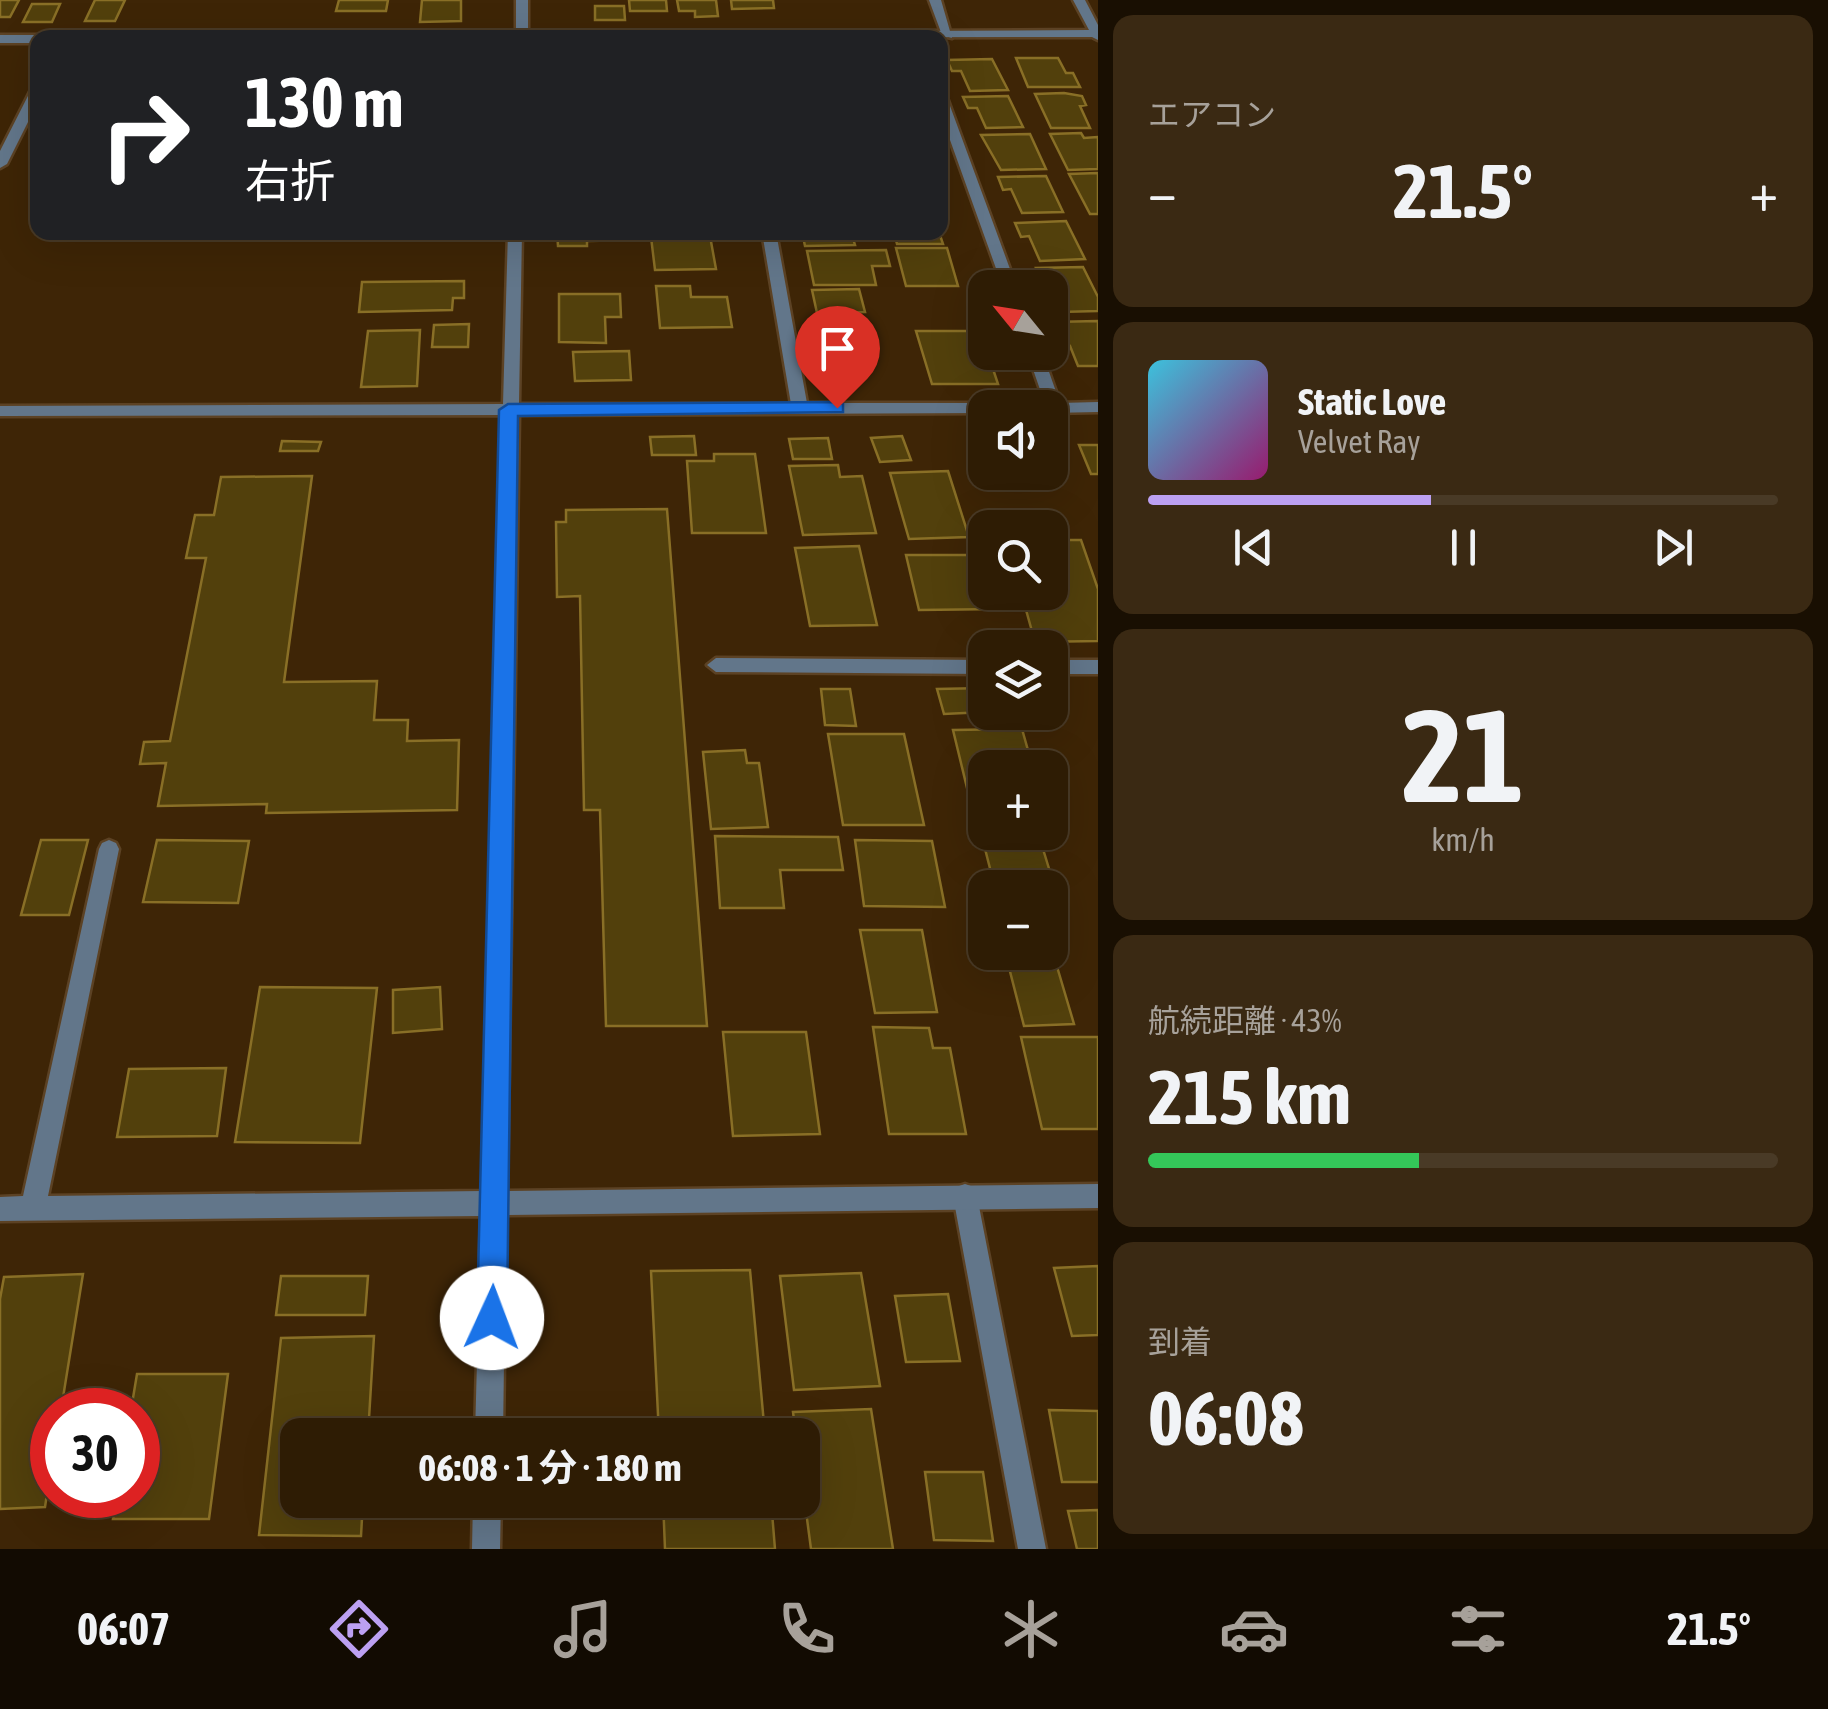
<!DOCTYPE html>
<html lang="ja">
<head>
<meta charset="utf-8">
<style>
  :root { --surface:#2e1c04; --page:#3a2913; --text:#f1f3f6; --muted:#a7a19a; --line:#493a26; --accent:#bca0f2 }
  body { margin:0; font-family:"Asap Condensed","Noto Sans JP",sans-serif; background:var(--page); color:var(--text); height:100vh; display:flex; flex-direction:column; font-size:38px; white-space:nowrap }
  * { box-sizing:border-box; margin:0 }
  p { font-size:32px; color:var(--muted) }
  .icon { flex:none; width:55px; height:55px; fill:none; stroke:currentColor; stroke-width:2; stroke-linecap:round; stroke-linejoin:round }
  .map { position:relative; flex:1; overflow:hidden }
  .sheet { display:flex; flex-direction:column; gap:15px; padding:15px; background:#190f02; width:730px }
  .sheet>* { flex:none }
  .top-card { position:absolute; left:30px; top:30px; width:918px; height:210px; border-radius:20px; box-shadow:0 10px 40px #0002,0 0 0 2px var(--line); background:#202124; color:#fff; overflow:hidden }
  .needle { width:65px; rotate:300deg }
  .buttons { position:absolute; left:968px; top:270px; display:grid; gap:20px }
  .buttons a { display:grid; place-items:center; width:100px; height:100px; border-radius:20px; background:var(--surface); box-shadow:0 10px 40px #0002,0 0 0 2px var(--line); font-size:50px }
  .speed { position:absolute; left:30px; top:1388px; display:flex; gap:20px; font-size:50px; font-weight:700; text-align:center }
  .speed>* { display:grid; place-content:center; width:130px; height:130px; border-radius:50%; background:var(--surface); box-shadow:0 10px 40px #0002,0 0 0 2px var(--line); line-height:1 }
  .speed .limit { border:15px solid #d22; background:#fff; color:#111 }
  .pin { position:absolute; display:grid; place-items:center; width:85px; height:85px; color:#fff; margin:-102px -42px; border-radius:50% 50% 50% 0; rotate:-45deg; box-shadow:0 0 10px #0007 }
  .pin .icon { rotate:45deg }
  .me { position:absolute; width:110px; margin:-55px; rotate:2deg; stroke-linejoin:round; filter:drop-shadow(0 0 8px #0008) }
  .turn { display:flex; align-items:center; gap:35px; height:210px; padding:0 50px; font-size:45px }
  .turn .icon { width:130px; height:130px; stroke-width:2.5 }
  .turn b { display:block; font-size:70px; line-height:85px }
  .big { font-size:75px; font-weight:700; line-height:1.1 }
  .sheet .widget { flex:1; display:flex; flex-direction:column; justify-content:center; gap:15px; min-width:0; padding:0 35px; border-radius:20px; background:var(--page) }
  .sheet .dial { align-items:center; gap:0 }
  .dial b { font-size:130px; line-height:1 }
  .song { display:flex; align-items:center; gap:30px }
  .cover { width:120px; height:120px; border-radius:15px; background:linear-gradient(135deg,hsl(190 70% 55%),hsl(320 70% 35%)) }
  .played { height:10px; border-radius:5px; background:linear-gradient(90deg,var(--accent) 45%,var(--line) 45%) }
  .keys { display:flex; justify-content:space-around; direction:ltr }
  .heat { display:flex; justify-content:space-between; align-items:center; font-size:55px; direction:ltr }
  .charge { height:15px; border-radius:8px; background:linear-gradient(90deg,#34c759 43%,var(--line) 0) }
  .trip { position:absolute; left:280px; top:1418px; width:540px; height:100px; border-radius:20px; background:var(--surface); box-shadow:0 10px 40px #0002,0 0 0 2px var(--line); font-weight:700; line-height:100px; text-align:center }
  .tabs { display:flex; height:160px; justify-content:space-around; align-items:center; background:#120b02; color:var(--muted) }
  .tabs .icon { width:70px; height:70px }
  .tabs .on { color:var(--accent) }
  .tabs b { font-size:45px; color:var(--text) }
  main { display:flex; flex:1; min-height:0 }
  .map>svg:first-child { display:block }
  .building { fill:#52400c; stroke:#896f26; stroke-width:2.5 }
  .lines { fill:none; stroke-linecap:round; stroke-linejoin:round }
  .lane-casing { stroke:#5c4224; stroke-width:5 }
  .street-casing { stroke:#5c4224; stroke-width:5 }
  .lane { fill:#62768a; fill-rule:evenodd }
  .street { fill:#62768a; fill-rule:evenodd }
  .route { fill:#1a73e8; stroke:#114b97; stroke-width:2.5 }
</style>
</head>
<body>
<main>
<div class="map">
<svg width="1098" height="1549" viewBox="0 0 1098 1549">
  <rect width="100%" height="100%" fill="#3e2506"/>
  <path class="building" d="M0,0H19L10,17H0Z
    M95,0H125L115,21H85Z
    M339,0H388L386,11H336Z
    M422,0H461V21L420,22Z
    M629,0H666L667,11H630Z
    M677,0H716L718,16L695,17V11H679Z
    M731,0H773L774,8L732,9Z
    M32,4H60L52,22H23Z
    M595,6H624L625,20H595Z
    M1016,58H1058L1066,73H1073L1080,87H1028Z
    M992,59L1008,90L970,91L961,71H952L947,60Z
    M1064,93L1082,96L1086,105L1080,106L1090,128H1051L1035,94Z
    M1008,96L1023,127L986,128L977,108H968L963,97Z
    M1081,133L1084,138L1098,137V169L1068,170L1050,134Z
    M1030,134L1046,169L1001,170L981,135Z
    M1098,173V214H1090L1069,174Z
    M1046,176L1063,212L1022,213L1011,189L1003,190L998,177Z
    M1066,221L1085,259L1040,261L1029,236L1021,237L1015,223Z
    M557,232H637L638,240L587,241V246H558Z
    M802,232H851L855,245L805,246Z
    M894,232H939L943,244H897Z
    M710,236L716,269L655,270L651,237Z
    M896,248H947L958,286H906Z
    M886,250L890,266H872L876,285H814L807,251Z
    M1083,267L1098,297V311L1060,312L1050,288L1043,285L1036,268Z
    M464,281V298H453L452,310L359,312L362,282Z
    M656,286H690L691,297H727L732,327L660,328Z
    M859,289L865,312L817,313L812,290Z
    M559,294H620L621,317H605L606,343L559,342Z
    M1098,321V366H1078L1070,346L1064,347L1053,322Z
    M469,324L468,347H432L434,325Z
    M420,330L417,386L361,387L368,331Z
    M916,331H985V352H998L1000,360H990L998,384H932Z
    M816,334H848L859,379L826,380Z
    M629,351L631,380L575,381L573,352Z
    M694,436L696,455H652L650,437Z
    M902,436L911,460L880,462L871,438Z
    M828,438L832,459H793L789,439Z
    M282,441L321,442L318,451H280Z
    M1079,445H1098V474H1091Z
    M714,454H755L766,533H692L687,461H714Z
    M838,465L840,477L862,476L876,533L803,535L789,466Z
    M948,471L969,537L909,539L890,473Z
    M312,476L284,682L377,681L374,720H408L407,741L459,740L457,810L266,813L267,804L158,806L166,763L140,764L144,742L170,741L206,558H186L195,515H214L221,477Z
    M667,509L707,1026H606L600,810H584L580,596L557,597L556,522H566V510Z
    M1050,540H1081L1098,589V641L1035,642L1021,592H1050Z
    M859,546L877,625L810,626L795,548Z
    M906,555H985V592H997L1001,609L919,610Z
    M985,688V712L944,714L937,689Z
    M821,689H850L856,726L825,725Z
    M1022,729L1033,768H985V821H975L953,730Z
    M828,734H904L924,825H843Z
    M745,750L747,763H759L768,827L711,829L703,752Z
    M715,836L838,837L843,870H780L784,908H720Z
    M1039,836L1058,898H1050V888H995L982,837Z
    M41,840H88L69,915H21Z
    M157,840L249,841L238,903L143,902Z
    M855,840L932,841L945,907L864,906Z
    M860,930H922L937,1012L875,1013Z
    M1050,943L1074,1024L1024,1026L1005,952H1050Z
    M260,987L377,988L360,1143L235,1142Z
    M440,987L442,1029L393,1033V990Z
    M873,1027L929,1028L933,1048H950L966,1134H889Z
    M723,1032H806L820,1134L733,1136Z
    M1021,1037H1098V1129H1042Z
    M226,1068L217,1136L117,1137L129,1069Z
    M1098,1266V1335L1072,1336L1054,1268Z
    M750,1270L765,1435H659L651,1271Z
    M861,1273L880,1386L794,1390L780,1276Z
    M83,1274L61,1410H52V1461L45,1507L0,1509V1299L4,1277Z
    M281,1276H368L365,1315H276Z
    M948,1294L960,1361L906,1362L895,1296Z
    M374,1336L368,1435H298V1500H363L361,1536L259,1535L281,1338Z
    M137,1374H228L209,1519H113L117,1495H138V1410H131Z
    M871,1409L893,1549H811L802,1481V1435H796L793,1412Z
    M1049,1410L1098,1411V1482H1062Z
    M925,1472H983L993,1541L934,1540Z
    M663,1500H771L775,1549H665Z
    M1098,1510V1549H1077L1068,1511Z"/>
  <g class="lines">
    <defs>
      <path id="lane" d="M929,0H941L952,38L942,35Z
        M38,84V102L7,164L0,168V151L32,88Z
        M965,1184L974,1187L977,1196L1046,1549H1018L953,1196L956,1187Z"/>
      <path id="street" d="M516,0H528V33L1089,30L1073,0H1085L1098,25V40L1092,37L380,38L386,34H516Z
        M0,35H38L43,38H38V43H0Z
        M940,91L946,95L1017,288H1003L940,112Z
        M508,232H522L519,404H791L762,232H776L807,403H985L993,408H985V413L519,415L507,1191L1098,1184V1208L506,1215L503,1435H475L481,1216L0,1221V1197L23,1196L99,849L102,843L109,840L116,843L119,849L48,1196L482,1191L503,415L0,416V406L503,404Z
        M1027,352H1042L1060,403L1098,402V412L1050,413V408H1042L1045,404Z
        M716,658L985,660V674L716,672L707,665Z
        M1050,660H1098V674H1050Z
        M473,1500H501L500,1549H472Z"/>
    </defs>
    <use href="#lane" class="lane-casing"/>
    <use href="#street" class="street-casing"/>
    <use href="#lane" class="lane"/>
    <use href="#street" class="street"/>
  </g>
  <path class="route" d="M837,402L843,404V412L518,416L507,1318L503,1329L492,1333L482,1329L477,1318L499,410L508,404Z"/>
</svg>
<div class="buttons">
<a><svg class="needle" viewBox="-14 -14 28 28"><path d="M0-13l5 13h-10z" fill="#e53935"/><path d="M0 13l5-13h-10z" fill="#a7a19a"/></svg></a>
<a><svg class="icon" aria-label="sound" viewBox="0 0 24 24"><path d="M4 9h4l5-4v14l-5-4H4zM17 9q2 3 0 6"/></svg></a>
<a><svg class="icon" aria-label="search" viewBox="0 0 24 24"><circle cx="10" cy="10" r="6"/><path d="M15 15l6 6"/></svg></a>
<a><svg class="icon" aria-label="layers" viewBox="0 0 24 24"><path d="M12 4l9 5-9 5-9-5zM3 14l9 5 9-5"/></svg></a>
<a>+</a>
<a>−</a>
</div>
<div class="speed"><div class="limit">30</div></div>
<div class="pin" style="left:837px;top:408px;background:#d93025"><svg class="icon" aria-label="arrive" viewBox="0 0 24 24"><path d="M6 21V4h12l-3 4 3 4H6"/></svg></div>
<svg class="me" style="left:492px;top:1318px" viewBox="-20 -20 40 40"><circle r="19" fill="#fff"/><path d="M0-13L10 11 0 6-10 11z" fill="#1a73e8"/></svg>
<div class="trip">06:08 · 1 分 · 180 m</div>
<div class="top-card">
<div class="turn"><svg class="icon" aria-label="right" viewBox="0 0 24 24"><path d="M7 20v-9h11M14 6l5 5-5 5"/></svg><div><b>130 m</b>右折</div></div>
</div>
</div>
<section class="sheet">
<div class="widget"><p>エアコン</p>
<div class="heat"><a>−</a><b class="big">21.5°</b><a>+</a></div>
</div>
<div class="widget">
<div class="song"><i class="cover"></i><div><b>Static Love</b><p>Velvet Ray</p></div></div>
<div class="played"></div>
<div class="keys"><svg class="icon" aria-label="previous" viewBox="0 0 24 24"><path d="M18 5L8 12l10 7zM5 5v14"/></svg><svg class="icon" aria-label="pause" viewBox="0 0 24 24"><path d="M8 5v14M16 5v14"/></svg><svg class="icon" aria-label="next" viewBox="0 0 24 24"><path d="M6 5l10 7-10 7zM19 5v14"/></svg></div>
</div>
<div class="widget dial"><b>21</b><p>km/h</p></div>
<div class="widget"><p>航続距離 · 43%</p><b class="big">215 km</b><div class="charge"></div></div>
<div class="widget"><p>到着</p><b class="big">06:08</b></div>
</section>
</main>
<nav class="tabs">
<b>06:07</b>
<svg class="icon on" aria-label="directions" viewBox="0 0 24 24"><path d="M12 3l9 9-9 9-9-9zM9 14v-3h6M13 9l2 2-2 2"/></svg>
<svg class="icon" aria-label="music" viewBox="0 0 24 24"><path d="M9 18V5l10-2v13"/><circle cx="6" cy="18" r="3"/><circle cx="16" cy="16" r="3"/></svg>
<svg class="icon" aria-label="phone" viewBox="0 0 24 24"><path d="M5 4h4l2 5-3 2q2 4 5 5l2-3 5 2v4C11 20 4 13 5 4z"/></svg>
<svg class="icon" aria-label="climate" viewBox="0 0 24 24"><path d="M12 3v18M4 7l16 10M4 17L20 7"/></svg>
<svg class="icon" aria-label="car" viewBox="0 0 24 24"><path d="M5 17H2v-5l4-1 3-4h7l3 4 3 1v5h-3M9 17h6M6 11h13"/><circle cx="7" cy="17" r="2"/><circle cx="17" cy="17" r="2"/></svg>
<svg class="icon" aria-label="filters" viewBox="0 0 24 24"><path d="M4 7h16M4 17h16"/><circle cx="9" cy="7" r="2"/><circle cx="15" cy="17" r="2"/></svg>
<b>21.5°</b>
</nav>
</body>
</html>
